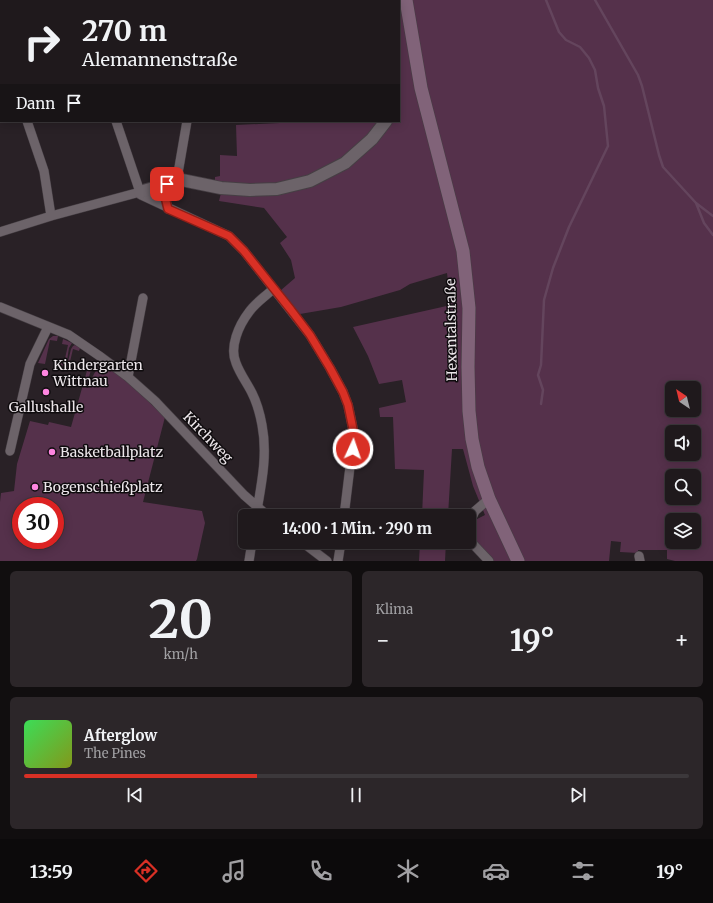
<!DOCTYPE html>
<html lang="de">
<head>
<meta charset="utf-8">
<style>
  :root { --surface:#1f191c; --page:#2c2629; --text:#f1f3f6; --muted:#a1a0a3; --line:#3c383b; --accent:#d93025 }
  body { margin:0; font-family:Merriweather,serif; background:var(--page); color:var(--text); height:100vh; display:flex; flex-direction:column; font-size:15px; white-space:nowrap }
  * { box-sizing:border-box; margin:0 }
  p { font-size:13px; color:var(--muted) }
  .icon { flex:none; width:22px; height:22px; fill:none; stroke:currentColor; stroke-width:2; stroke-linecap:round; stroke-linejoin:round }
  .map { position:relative; height:561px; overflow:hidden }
  .drawer { display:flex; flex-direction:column; gap:10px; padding:10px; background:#110e0f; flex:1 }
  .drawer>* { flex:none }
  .guide { position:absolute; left:0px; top:0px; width:400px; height:122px; box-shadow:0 2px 10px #0003,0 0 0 1px var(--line); background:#1f191c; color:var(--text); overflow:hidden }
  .needle { width:26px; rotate:325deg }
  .buttons { position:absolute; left:665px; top:381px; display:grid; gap:8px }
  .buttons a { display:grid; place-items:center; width:36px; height:36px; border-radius:6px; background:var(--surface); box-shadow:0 2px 10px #0003,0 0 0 1px var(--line); font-size:20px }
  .speed { position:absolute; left:12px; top:497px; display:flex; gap:8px; font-size:20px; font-weight:700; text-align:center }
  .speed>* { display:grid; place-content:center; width:52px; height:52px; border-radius:50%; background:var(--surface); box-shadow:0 2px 10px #0003,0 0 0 1px var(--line); line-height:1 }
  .speed .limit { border:6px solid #d22; background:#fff; color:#111 }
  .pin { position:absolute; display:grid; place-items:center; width:34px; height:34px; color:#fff; margin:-17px; border-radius:8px; box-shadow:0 2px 6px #0006 }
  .me { position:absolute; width:44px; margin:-22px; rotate:3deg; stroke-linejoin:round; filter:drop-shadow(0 0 3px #0008) }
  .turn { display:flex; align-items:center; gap:14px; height:84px; padding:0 16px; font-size:18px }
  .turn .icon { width:52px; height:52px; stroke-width:2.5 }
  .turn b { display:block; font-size:28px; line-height:34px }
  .then { display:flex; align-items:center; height:38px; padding:0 16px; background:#0003; gap:8px; font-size:15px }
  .big { font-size:30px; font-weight:700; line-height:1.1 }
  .drawer .widget { flex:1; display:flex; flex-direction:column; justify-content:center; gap:6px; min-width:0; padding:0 14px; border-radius:6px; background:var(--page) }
  .drawer .dial { align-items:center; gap:0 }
  .dial b { font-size:52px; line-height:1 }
  .song { display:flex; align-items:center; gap:12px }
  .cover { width:48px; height:48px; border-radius:6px; background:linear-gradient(135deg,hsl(130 70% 55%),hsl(70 70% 35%)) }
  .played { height:4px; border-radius:2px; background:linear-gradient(90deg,var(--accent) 35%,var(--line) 35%) }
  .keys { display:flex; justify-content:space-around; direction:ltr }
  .heat { display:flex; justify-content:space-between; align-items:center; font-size:22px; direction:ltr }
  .drawer .tiles { flex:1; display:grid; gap:10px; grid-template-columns:1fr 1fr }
  .widget:last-child { grid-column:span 2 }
  .trip { position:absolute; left:238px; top:509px; width:238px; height:40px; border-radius:6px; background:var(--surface); box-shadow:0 2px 10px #0003,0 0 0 1px var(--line); font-weight:700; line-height:40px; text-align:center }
  .menu { display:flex; height:64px; justify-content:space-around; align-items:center; background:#0c0a0b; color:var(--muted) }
  .menu .icon { width:28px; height:28px }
  .menu .selected { color:var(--accent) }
  .menu b { font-size:18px; color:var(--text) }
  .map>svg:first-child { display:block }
  .green { fill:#55314b; fill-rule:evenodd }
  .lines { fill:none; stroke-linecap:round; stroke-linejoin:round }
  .stream { stroke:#64455d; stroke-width:2.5 }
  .minor-casing { stroke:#463f44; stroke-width:10 }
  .tertiary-casing { stroke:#463f44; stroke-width:14 }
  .secondary-casing { stroke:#463f44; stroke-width:14 }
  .minor { stroke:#6c6369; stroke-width:9 }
  .tertiary { stroke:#6c6369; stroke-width:12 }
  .secondary { stroke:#816379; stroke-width:13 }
  .route-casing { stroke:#8d1f18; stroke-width:10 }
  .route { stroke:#d93025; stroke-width:7 }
  .poi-dot { fill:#fe85e0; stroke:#0f0c0e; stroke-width:1.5 }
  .labels { text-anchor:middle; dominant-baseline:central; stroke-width:3; stroke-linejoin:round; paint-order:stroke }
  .street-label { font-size:14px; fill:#ece6ea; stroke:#0f0c0e }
  .poi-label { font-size:14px; fill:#ece6ea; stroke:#0f0c0e; text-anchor:start }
</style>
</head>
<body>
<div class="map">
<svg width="713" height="561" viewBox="0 0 713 561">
  <rect width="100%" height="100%" fill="#292126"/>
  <path class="green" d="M0,0H99L1,1V33Z
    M244,0H713V561H675L667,559V550H638V553L620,552L621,542L611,541L609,561H494L474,539L471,533L475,520L485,515L473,486L463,449H452L448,516H422L424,470L395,469L393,417H380L379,408L406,402L402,380L379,384L368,356L353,327L451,305L447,273L410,284L400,290L341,307L300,314L280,291L295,278L291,260L280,243L287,237L264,208L219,201L221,193L215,182V177L220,176V155L237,156L236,125L280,123V121H399V1H244ZM672,388H694V410H672ZM672,432H694V454H672ZM672,476H694V498H672ZM672,520H694V542H672Z
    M53,336H58L57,341L50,340L45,364L38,363L49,339Z
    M63,339L72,343L69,348L66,366L58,365L59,362L64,363L68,345L62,344Z
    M75,345L80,348L79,351L73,349L68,370H66L71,349L73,346Z
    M103,363L131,385L165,417L143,502L202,511L205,523L197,559L196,561H0V502L1,493L14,491L17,464L30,421L48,425L49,422L71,427L88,367L91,370L86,387L88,388C92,378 95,369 103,363ZM21,506H55V540H21Z
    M420,542H446L445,561H419Z"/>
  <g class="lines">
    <path class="stream" d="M595,0L638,75L642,86L659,155L663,167L696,203L704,223L713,235
      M696,203L713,216
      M541,404L543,390L538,375L541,365L544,300L553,268L569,227L608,146L604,106L598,88L595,70L589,58L580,47L566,40L559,32L546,0"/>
    <defs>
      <path id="minor" d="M190,1L191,0
        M0,113H1
        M27,121L44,171L51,216
        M116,121L141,195L229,236L244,251L310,335L330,368L343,392L348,405L354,434L344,516
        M177,179L187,121
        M167,184L165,197L168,209
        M0,232L51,216L140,192
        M0,307L69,335L101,357L128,377L155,401L244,495L268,516
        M128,377L143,298
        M10,451L30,364L48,327
        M256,516C261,486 268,456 262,425C260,414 257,403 252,393C247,383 240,374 236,363C229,347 239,325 249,312C255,303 266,296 273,289
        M469,524L475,511L489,499
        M469,536L471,542L489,561
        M302,542L327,561
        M639,556L640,561
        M249,561L252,542
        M338,561L341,542"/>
      <path id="tertiary" d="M364,0V1
        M140,192L167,184L177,179L221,188L250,190L277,189L310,181L345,163L372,139L386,121"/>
      <path id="secondary" d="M406,0L421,88L463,251L469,308L468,367L469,411L472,439L478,467L489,499L518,561"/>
    </defs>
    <use href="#minor" class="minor-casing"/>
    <use href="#tertiary" class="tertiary-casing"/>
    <use href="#secondary" class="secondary-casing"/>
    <use href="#minor" class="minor"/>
    <use href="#tertiary" class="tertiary"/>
    <use href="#secondary" class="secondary"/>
  </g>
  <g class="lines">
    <defs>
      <path id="route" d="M167,184L165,197L168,209L229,236L244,251L291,310L310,335L330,368L343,392L348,405L354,434L353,449"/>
    </defs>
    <use href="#route" class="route-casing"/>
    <use href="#route" class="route"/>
  </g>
  <g class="poi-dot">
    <circle cx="45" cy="373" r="4"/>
    <circle cx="46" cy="392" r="4"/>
    <circle cx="52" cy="452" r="4"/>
    <circle cx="35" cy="487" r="4"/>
  </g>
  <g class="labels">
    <g class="street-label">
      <text transform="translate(451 330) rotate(-91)">Hexentalstraße</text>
      <text transform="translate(208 437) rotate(46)">Kirchweg</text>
    </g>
    <g class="poi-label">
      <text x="53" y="365">Kindergarten<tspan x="53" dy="16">Wittnau</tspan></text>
      <text x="46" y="407" text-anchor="middle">Gallushalle</text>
      <text x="60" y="452">Basketballplatz</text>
      <text x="43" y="487">Bogenschießplatz</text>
    </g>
  </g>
</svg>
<div class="buttons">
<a><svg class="needle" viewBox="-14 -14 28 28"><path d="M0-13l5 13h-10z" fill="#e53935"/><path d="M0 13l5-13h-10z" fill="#a1a0a3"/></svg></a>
<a><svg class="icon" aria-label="sound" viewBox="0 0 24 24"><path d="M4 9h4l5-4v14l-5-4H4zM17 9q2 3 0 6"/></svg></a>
<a><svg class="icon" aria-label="search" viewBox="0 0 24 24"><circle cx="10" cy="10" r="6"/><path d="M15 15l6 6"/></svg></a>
<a><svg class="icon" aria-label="layers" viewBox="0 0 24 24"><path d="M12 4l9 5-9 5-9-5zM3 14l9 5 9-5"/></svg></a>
</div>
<div class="speed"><div class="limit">30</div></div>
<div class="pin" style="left:167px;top:184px;background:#d93025"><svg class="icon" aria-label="arrive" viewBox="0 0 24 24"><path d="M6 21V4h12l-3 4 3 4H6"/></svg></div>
<svg class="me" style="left:353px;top:449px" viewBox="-20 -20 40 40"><circle r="17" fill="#d93025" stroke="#fff" stroke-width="3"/><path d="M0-11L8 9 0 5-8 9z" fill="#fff"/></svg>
<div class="trip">14:00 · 1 Min. · 290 m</div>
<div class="guide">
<div class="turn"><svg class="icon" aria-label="right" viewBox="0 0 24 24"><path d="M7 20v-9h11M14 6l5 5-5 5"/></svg><div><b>270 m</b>Alemannenstraße</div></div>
<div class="then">Dann<svg class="icon" aria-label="arrive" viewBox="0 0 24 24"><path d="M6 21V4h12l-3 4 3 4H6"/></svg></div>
</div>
</div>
<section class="drawer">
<div class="tiles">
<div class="widget dial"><b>20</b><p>km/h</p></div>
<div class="widget"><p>Klima</p>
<div class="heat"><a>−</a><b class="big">19°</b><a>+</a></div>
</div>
<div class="widget">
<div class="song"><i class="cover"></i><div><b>Afterglow</b><p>The Pines</p></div></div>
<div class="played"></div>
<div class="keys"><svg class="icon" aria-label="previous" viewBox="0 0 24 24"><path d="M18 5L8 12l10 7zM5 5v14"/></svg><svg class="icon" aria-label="pause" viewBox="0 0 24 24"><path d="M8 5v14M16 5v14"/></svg><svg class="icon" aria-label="next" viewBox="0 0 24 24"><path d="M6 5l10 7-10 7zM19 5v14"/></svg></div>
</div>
</div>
</section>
<nav class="menu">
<b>13:59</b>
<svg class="icon selected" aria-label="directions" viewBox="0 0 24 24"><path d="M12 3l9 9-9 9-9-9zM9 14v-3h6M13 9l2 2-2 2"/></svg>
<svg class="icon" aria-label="music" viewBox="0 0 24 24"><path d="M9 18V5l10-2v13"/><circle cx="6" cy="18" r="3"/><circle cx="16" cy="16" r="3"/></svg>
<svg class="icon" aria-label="phone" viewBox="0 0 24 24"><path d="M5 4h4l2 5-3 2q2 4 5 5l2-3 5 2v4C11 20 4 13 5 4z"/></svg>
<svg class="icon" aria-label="climate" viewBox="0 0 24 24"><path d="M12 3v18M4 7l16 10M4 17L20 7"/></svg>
<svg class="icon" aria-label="car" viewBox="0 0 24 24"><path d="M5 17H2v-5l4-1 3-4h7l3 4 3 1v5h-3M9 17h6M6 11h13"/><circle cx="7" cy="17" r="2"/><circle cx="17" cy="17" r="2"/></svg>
<svg class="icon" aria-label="filters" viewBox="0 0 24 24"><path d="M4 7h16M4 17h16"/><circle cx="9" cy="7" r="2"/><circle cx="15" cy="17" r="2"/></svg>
<b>19°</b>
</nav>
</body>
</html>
